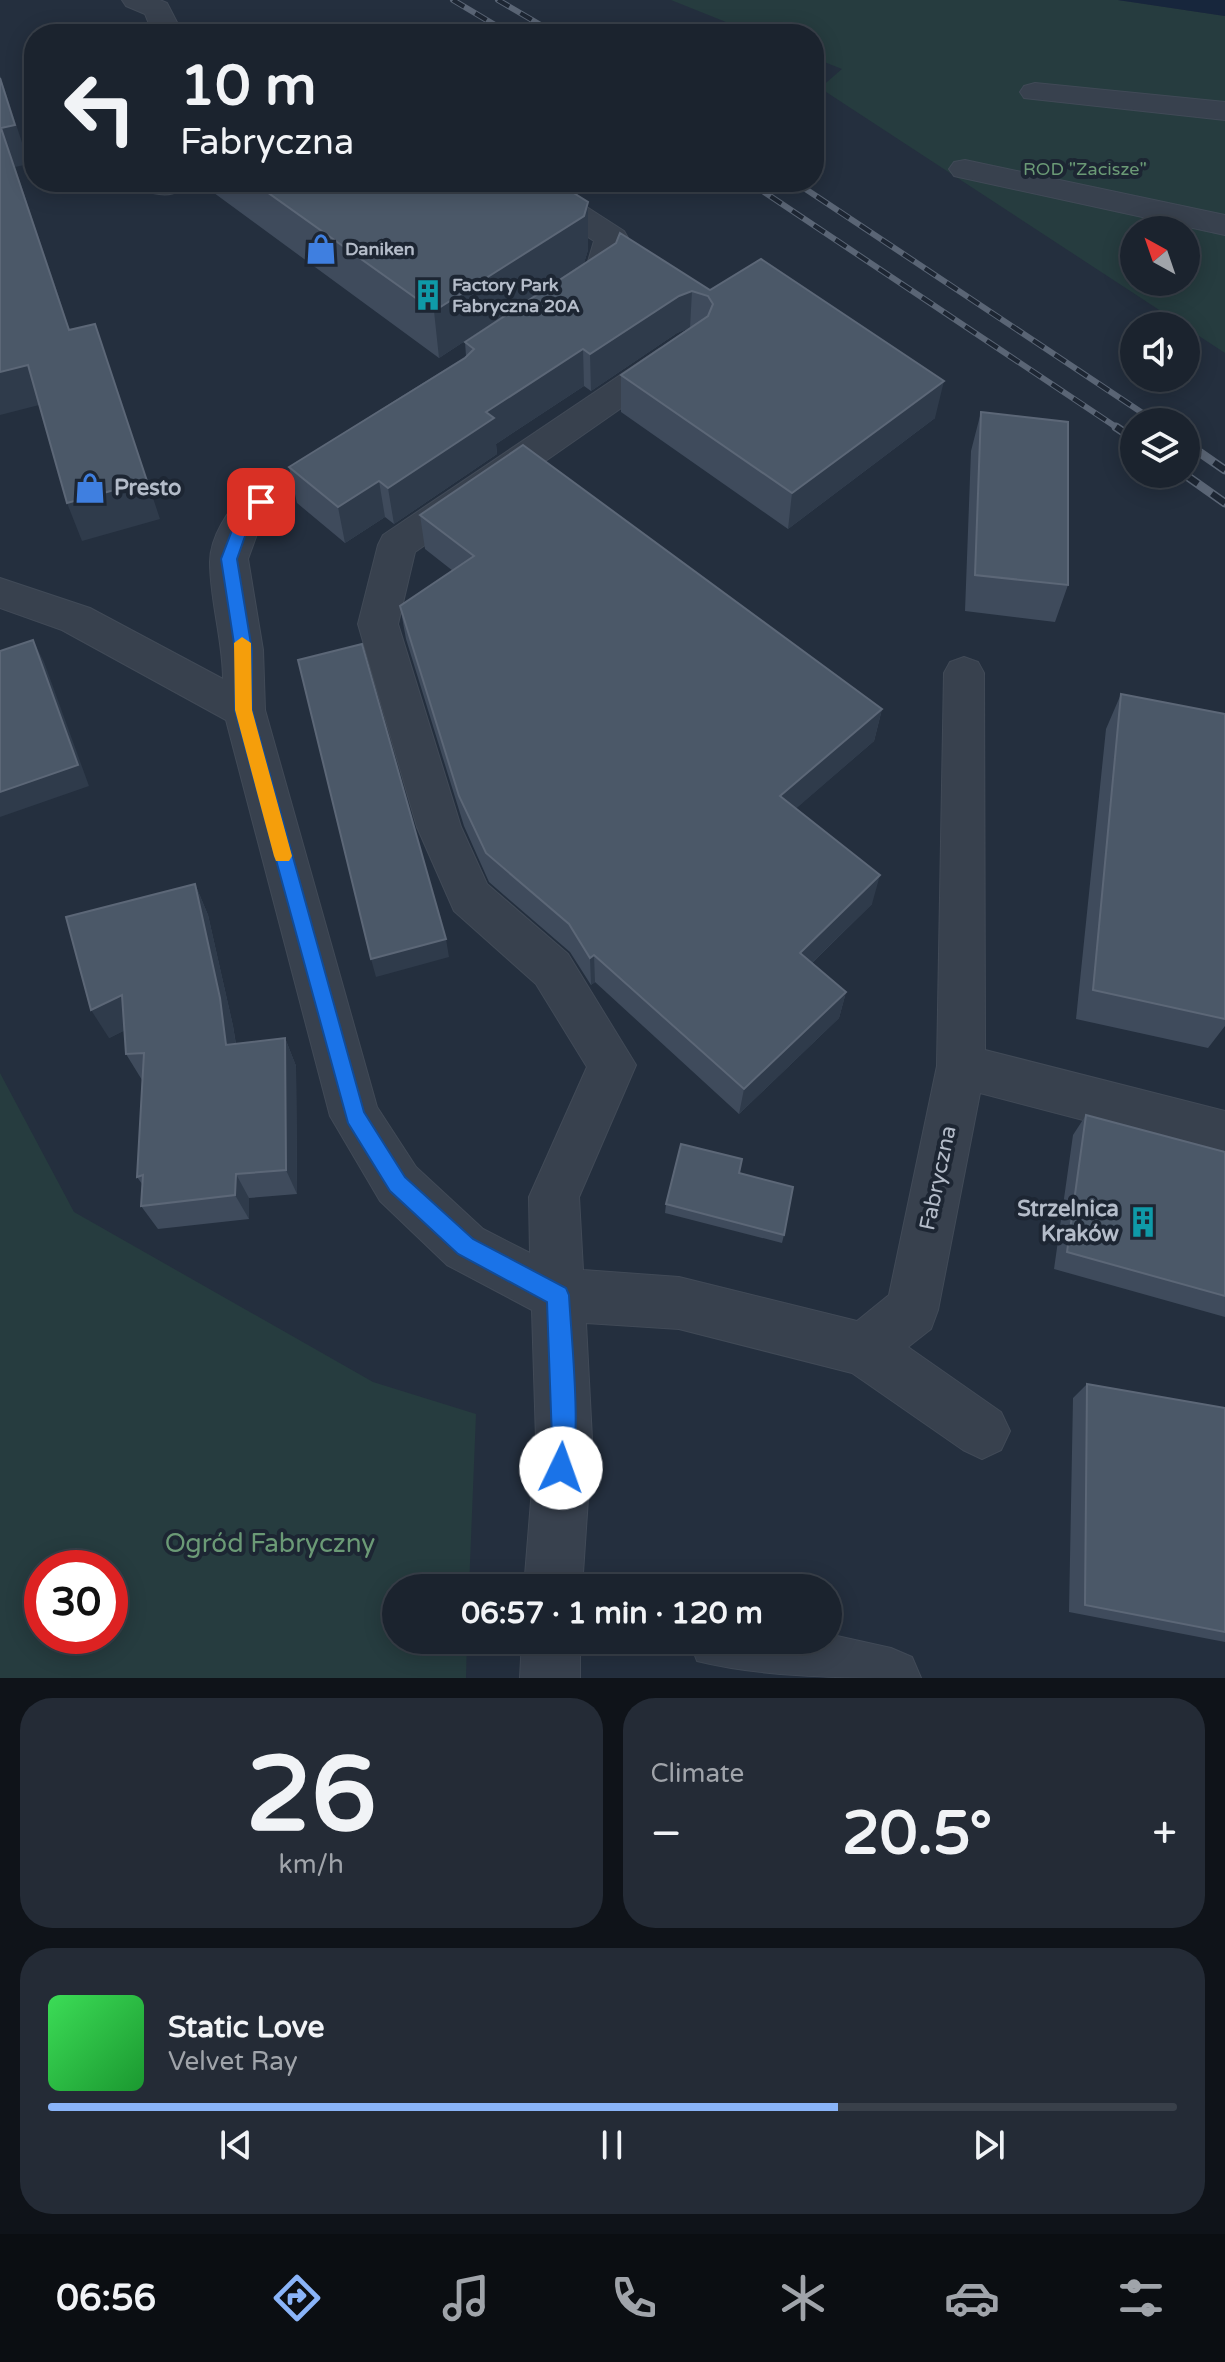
<!DOCTYPE html>
<html lang="en">
<head>
<meta charset="utf-8">
<style>
  :root { --surface:#1b232e; --page:#242b36; --text:#f1f3f6; --muted:#a0a4aa; --line:#39404a; --accent:#8ab4f8 }
  body { margin:0; font-family:"Varela Round",sans-serif; background:var(--page); color:var(--text); height:100vh; display:flex; flex-direction:column; font-size:30px; white-space:nowrap }
  * { box-sizing:border-box; margin:0 }
  p { font-size:26px; color:var(--muted) }
  .icon { flex:none; width:44px; height:44px; fill:none; stroke:currentColor; stroke-width:2; stroke-linecap:round; stroke-linejoin:round }
  .map { position:relative; height:1678px; overflow:hidden }
  .details { display:flex; flex-direction:column; gap:20px; padding:20px; background:#0f1319; flex:1 }
  .details>* { flex:none }
  .hud { position:absolute; left:24px; top:24px; width:800px; height:168px; border-radius:32px; box-shadow:0 4px 20px #0003,0 0 0 2px var(--line); background:#1b232e; color:var(--text); overflow:hidden }
  .needle { width:52px; rotate:320deg }
  .tools { position:absolute; left:1120px; top:216px; display:grid; gap:16px }
  .tools a { display:grid; place-items:center; width:80px; height:80px; border-radius:50%; background:var(--surface); box-shadow:0 4px 20px #0003,0 0 0 2px var(--line); font-size:40px }
  .speed { position:absolute; left:24px; top:1550px; display:flex; gap:16px; font-size:40px; font-weight:700; text-align:center }
  .speed>* { display:grid; place-content:center; width:104px; height:104px; border-radius:50%; background:var(--surface); box-shadow:0 4px 20px #0003,0 0 0 2px var(--line); line-height:1 }
  .speed .limit { border:12px solid #d22; background:#fff; color:#111 }
  .pin { position:absolute; display:grid; place-items:center; width:68px; height:68px; color:#fff; margin:-34px; border-radius:16px; box-shadow:0 4px 12px #0006 }
  .me { position:absolute; width:88px; margin:-44px; rotate:3deg; stroke-linejoin:round; filter:drop-shadow(0 0 6px #0008) }
  .turn { display:flex; align-items:center; gap:28px; height:168px; padding:0 24px; font-size:36px }
  .turn .icon { width:104px; height:104px; stroke-width:2.5 }
  .turn b { display:block; font-size:56px; line-height:68px }
  .big { font-size:60px; font-weight:700; line-height:1.1 }
  .details .widget { flex:1; display:flex; flex-direction:column; justify-content:center; gap:12px; min-width:0; padding:0 28px; border-radius:32px; background:var(--page) }
  .details .dial { align-items:center; gap:0 }
  .dial b { font-size:104px; line-height:1 }
  .song { display:flex; align-items:center; gap:24px }
  .cover { width:96px; height:96px; border-radius:12px; background:linear-gradient(135deg,hsl(130 70% 55%),hsl(130 70% 35%)) }
  .played { height:8px; border-radius:4px; background:linear-gradient(90deg,var(--accent) 70%,var(--line) 70%) }
  .keys { display:flex; justify-content:space-around; direction:ltr }
  .heat { display:flex; justify-content:space-between; align-items:center; font-size:44px; direction:ltr }
  .details .tiles { flex:1; display:grid; gap:20px; grid-template-columns:1fr 1fr }
  .widget:last-child { grid-column:span 2 }
  .trip { position:absolute; left:382px; top:1574px; width:460px; height:80px; border-radius:40px; background:var(--surface); box-shadow:0 4px 20px #0003,0 0 0 2px var(--line); font-weight:700; line-height:80px; text-align:center }
  .dock { display:flex; height:128px; justify-content:space-around; align-items:center; background:#0b0e12; color:var(--muted) }
  .dock .icon { width:56px; height:56px }
  .dock .active { color:var(--accent) }
  .dock b { font-size:36px; color:var(--text) }
  .map>svg:first-child { display:block }
  .green { fill:#263c3f; fill-rule:evenodd }
  .water { fill:#17263c }
  .lines { fill:none; stroke-linecap:round; stroke-linejoin:round }
  .minor-casing { stroke:#414a57; stroke-width:2 }
  .minor { fill:#38414e; fill-rule:evenodd }
  .rail-far1-casing { stroke:#5a6575; stroke-width:6 }
  .rail-casing { stroke:#5a6575; stroke-width:9 }
  .rail-far1 { stroke:#1d2633; stroke-width:4; stroke-dasharray:13; stroke-linecap:butt }
  .rail { stroke:#1d2633; stroke-width:6; stroke-dasharray:17; stroke-linecap:butt }
  .wall { fill:#3f4b5c }
  .shaded-wall { fill:#2f3b4b }
  .building { fill:#4b5868; stroke:#5c6777; stroke-width:2 }
  .route { fill:#1a73e8; stroke:#114b97; stroke-width:2 }
  .slow { fill:#f59e0b }
  .labels { text-anchor:middle; dominant-baseline:central; stroke-width:8; stroke-linejoin:round; paint-order:stroke }
  .far-park-label { font-size:18px; fill:#6b9a76; stroke:#1d2633 }
  .far-poi-label { font-size:18px; font-weight:bold; fill:#b4bcc9; stroke:#1d2633; text-anchor:start }
  .poi-label { font-size:22px; font-weight:bold; fill:#b4bcc9; stroke:#1d2633; text-anchor:start }
  .street-label { font-size:22px; fill:#b4bcc9; stroke:#1d2633 }
  .near-park-label { font-size:26px; fill:#6b9a76; stroke:#1d2633 }
</style>
</head>
<body>
<div class="map">
<svg width="1225" height="1678" viewBox="0 0 1225 1678">
  <rect width="100%" height="100%" fill="#242f3e"/>
  <path class="green" d="M671,0H1118L1225,16V353L820,88L842,69L814,58V34H756ZM1134,230H1186V282H1134Z
    M0,1073L74,1212L373,1382L476,1414L469,1588H396V1640H467L466,1678H0ZM42,1568H110V1636H42Z"/>
  <path class="water" d="M1118,0H1225V16Z"/>
  <g class="lines">
    <defs>
      <path id="minor" d="M122,0H160L167,3L183,34H153L145,14L126,6Z
        M1035,83L1225,102V120L1024,98L1020,92L1024,86Z
        M965,160L1225,215V235L954,176L949,169L954,162Z
        M145,182H188C179,195 167,196 153,193Z
        M510,182H548L624,231L628,238C625,248 623,259 619,269C611,289 580,303 560,298L555,290L560,282L587,265L594,241L515,189Z
        M671,345L683,349L689,357L683,365L415,552L398,624L461,827L487,884L568,954L636,1065L579,1197L583,1270L679,1277L857,1321L889,1295L937,1066L944,673L950,662L964,657L978,662L984,673L985,1050L1225,1111V1157L980,1093L938,1310L931,1329L908,1347L1001,1412L1010,1431L1001,1450L982,1459L963,1450L852,1373L679,1329L586,1323L592,1439L582,1588H524L536,1439L532,1310L447,1265L380,1201L330,1116L226,720L62,630L0,608V578L90,608L223,679C223,640 210,601 210,562C210,537 229,507 247,493C263,480 272,473 291,479L297,488L291,497L261,523L248,559L263,650L265,710L377,1107L416,1167L483,1229L530,1253L529,1197L587,1067L536,984L454,911L417,827L358,624L378,545L383,535L659,349Z
        M828,1634L891,1648L912,1657L921,1678C848,1678 766,1678 697,1661L689,1640H828Z
        M522,1640H580V1678H520Z"/>
    </defs>
    <use href="#minor" class="minor-casing"/>
    <use href="#minor" class="minor"/>
    <defs>
      <path id="rail-far1" d="M453,0L510,34
        M498,0L556,34
        M749,182L1119,429
        M795,182L1156,422"/>
      <path id="rail" d="M1116,427L1134,439
        M1186,443L1225,470
        M1184,474L1225,503"/>
    </defs>
    <use href="#rail-far1" class="rail-far1-casing"/>
    <use href="#rail" class="rail-casing"/>
    <use href="#rail-far1" class="rail-far1"/>
    <use href="#rail" class="rail"/>
  </g>
  <path class="wall" d="M208,182H556L588,250L584,263L439,358L210,190Z
    M616,243L710,290L935,418L788,529L621,412V375L689,328L677,333L591,391L584,386L496,444L497,454L394,524L385,517L345,543L297,503L289,467L466,356L465,342Z
    M981,412L1068,585L1055,622L965,611L971,451Z
    M420,515L882,709L874,741L796,808L872,904L812,963L846,992L839,1018L739,1114L595,982L591,985L570,952L489,882L464,826L406,639L400,606L453,571L425,549Z
    M1121,694L1225,714V1026L1208,1048L1076,1019L1106,729Z
    M195,884L208,915L233,1026L236,1044L285,1038L296,1066L297,1194L249,1198V1219L158,1229L141,1206L142,1184L137,1177L142,1080L126,1054L125,1030L109,1038Z
    M1086,1115L1225,1152V1317L1054,1269L1073,1135Z
    M740,1173L784,1235L782,1243L665,1213L666,1204Z
    M1087,1384L1225,1408V1642L1069,1612L1073,1398Z"/>
  <path class="shaded-wall" d="M0,75L29,164L15,167L83,369L1,128Z
    M588,202V250L584,263L439,358L434,311Z
    M692,291L690,328L677,333L591,391L590,354L679,296Z
    M95,324L160,519L82,541L67,503Z
    M583,349L584,386L496,444L497,454L394,524L388,488L486,412Z
    M28,365L43,404L0,415V372Z
    M944,381L935,418L788,529L792,493Z
    M379,481L385,517L345,543L338,507Z
    M33,640L44,662L89,786L0,817V792Z
    M882,709L874,741L776,826L780,796Z
    M880,875L872,904L794,980L800,953Z
    M195,884L208,915L233,1026L240,1072L226,1045Z
    M446,939L449,957L376,977L371,959Z
    M594,955L595,982L591,985L590,958Z
    M846,992L839,1018L739,1114L744,1089Z
    M122,995L138,1024L109,1038L91,1010Z
    M285,1038L296,1066L297,1194L286,1170Z
    M236,1174L249,1198V1219L235,1195Z"/>
  <path class="building" d="M0,78L15,125L1,128L69,330L95,324L147,481L67,503L28,365L0,372Z
    M253,182H556L588,202L584,216L434,311Z
    M620,233L710,290L761,259L944,381L792,493L621,375L708,316L713,304L708,296L692,291L679,296L590,354L583,349L486,412L494,418L388,488L379,481L338,507L289,467L465,358L474,349L465,342L616,243Z
    M981,412L1068,422V585L975,575Z
    M523,445L882,709L780,796L880,875L800,953L846,992L744,1089L594,955L590,958L569,924L486,853L459,796L400,606L474,556L420,515Z
    M33,640L78,765L0,792V651Z
    M362,644L446,939L371,959L298,660Z
    M1121,694L1225,714V1019L1093,990Z
    M195,884L220,998L226,1045L285,1038L286,1170L236,1174L235,1195L141,1206L143,1175L137,1177L144,1053L126,1054L122,995L91,1010L66,917Z
    M1086,1115L1225,1152V1296L1067,1252Z
    M681,1144L742,1159L739,1173L793,1187L784,1235L666,1204Z
    M1087,1384L1225,1408V1632L1085,1605Z"/>
  <path class="route" d="M261,496L269,502L251,519L237,559L252,650V710L364,1112L405,1177L473,1239L566,1288L569,1295C571,1336 583,1443 569,1476L561,1479L553,1476L549,1468L552,1439L547,1302L458,1254L390,1191L348,1123L235,710V650L221,559L239,512Z"/>
  <path class="slow" d="M242,637L251,643L252,710L292,856L289,861H276L274,856L235,710L234,643Z"/>
  <defs>
    <symbol id="shop-bare" viewBox="-9 -9 18 18"><path d="M-5-2.5h2.3a2.7 3.5 0 0 1 5.4 0H5L5.5 6h-11ZM-1.5-2.5h3a1.5 2.3 0 0 0-3 0Z" fill="#3f7fe0" stroke="#1d2633" stroke-width="2.5" paint-order="stroke"/></symbol>
    <symbol id="building-bare" viewBox="-9 -9 18 18"><path d="M-4-6H4V6H1V3H-1V6H-4ZM-2.5-4.3h1.7v1.8h-1.7ZM.8-4.3h1.7v1.8H.8ZM-2.5-1h1.7V.8h-1.7ZM.8-1h1.7V.8H.8Z" fill="#0f9aa8" stroke="#1d2633" stroke-width="2.5" paint-order="stroke"/></symbol>
  </defs>
  <g fill-rule="evenodd">
    <use href="#shop-bare" x="299" y="227" width="44" height="44"/>
    <use href="#building-bare" x="406" y="273" width="44" height="44"/>
    <use href="#shop-bare" x="68" y="466" width="44" height="44"/>
    <use href="#building-bare" x="1121" y="1200" width="44" height="44"/>
  </g>
  <g class="labels">
    <g class="far-park-label">
      <text x="1085" y="169">ROD "Zacisze"</text>
    </g>
    <g class="far-poi-label">
      <text x="345" y="249">Daniken</text>
      <text x="452" y="285">Factory Park<tspan x="452" dy="21">Fabryczna 20A</tspan></text>
    </g>
    <g class="poi-label">
      <text x="114" y="488">Presto</text>
      <text x="1119" y="1209" text-anchor="end">Strzelnica<tspan x="1119" dy="25">Kraków</tspan></text>
    </g>
    <g class="street-label">
      <text transform="translate(938 1178) rotate(-78)">Fabryczna</text>
    </g>
    <g class="near-park-label">
      <text x="270" y="1543">Ogród Fabryczny</text>
    </g>
  </g>
</svg>
<div class="tools">
<a><svg class="needle" viewBox="-14 -14 28 28"><path d="M0-13l5 13h-10z" fill="#e53935"/><path d="M0 13l5-13h-10z" fill="#a0a4aa"/></svg></a>
<a><svg class="icon" aria-label="sound" viewBox="0 0 24 24"><path d="M4 9h4l5-4v14l-5-4H4zM17 9q2 3 0 6"/></svg></a>
<a><svg class="icon" aria-label="layers" viewBox="0 0 24 24"><path d="M12 4l9 5-9 5-9-5zM3 14l9 5 9-5"/></svg></a>
</div>
<div class="speed"><div class="limit">30</div></div>
<div class="pin" style="left:261px;top:502px;background:#d93025"><svg class="icon" aria-label="arrive" viewBox="0 0 24 24"><path d="M6 21V4h12l-3 4 3 4H6"/></svg></div>
<svg class="me" style="left:561px;top:1468px" viewBox="-20 -20 40 40"><circle r="19" fill="#fff"/><path d="M0-13L10 11 0 6-10 11z" fill="#1a73e8"/></svg>
<div class="trip">06:57 · 1 min · 120 m</div>
<div class="hud">
<div class="turn"><svg class="icon" aria-label="left" viewBox="0 0 24 24"><path d="M17 20v-9H6M10 6l-5 5 5 5"/></svg><div><b>10 m</b>Fabryczna</div></div>
</div>
</div>
<section class="details">
<div class="tiles">
<div class="widget dial"><b>26</b><p>km/h</p></div>
<div class="widget"><p>Climate</p>
<div class="heat"><a>−</a><b class="big">20.5°</b><a>+</a></div>
</div>
<div class="widget">
<div class="song"><i class="cover"></i><div><b>Static Love</b><p>Velvet Ray</p></div></div>
<div class="played"></div>
<div class="keys"><svg class="icon" aria-label="previous" viewBox="0 0 24 24"><path d="M18 5L8 12l10 7zM5 5v14"/></svg><svg class="icon" aria-label="pause" viewBox="0 0 24 24"><path d="M8 5v14M16 5v14"/></svg><svg class="icon" aria-label="next" viewBox="0 0 24 24"><path d="M6 5l10 7-10 7zM19 5v14"/></svg></div>
</div>
</div>
</section>
<nav class="dock">
<b>06:56</b>
<svg class="icon active" aria-label="directions" viewBox="0 0 24 24"><path d="M12 3l9 9-9 9-9-9zM9 14v-3h6M13 9l2 2-2 2"/></svg>
<svg class="icon" aria-label="music" viewBox="0 0 24 24"><path d="M9 18V5l10-2v13"/><circle cx="6" cy="18" r="3"/><circle cx="16" cy="16" r="3"/></svg>
<svg class="icon" aria-label="phone" viewBox="0 0 24 24"><path d="M5 4h4l2 5-3 2q2 4 5 5l2-3 5 2v4C11 20 4 13 5 4z"/></svg>
<svg class="icon" aria-label="climate" viewBox="0 0 24 24"><path d="M12 3v18M4 7l16 10M4 17L20 7"/></svg>
<svg class="icon" aria-label="car" viewBox="0 0 24 24"><path d="M5 17H2v-5l4-1 3-4h7l3 4 3 1v5h-3M9 17h6M6 11h13"/><circle cx="7" cy="17" r="2"/><circle cx="17" cy="17" r="2"/></svg>
<svg class="icon" aria-label="filters" viewBox="0 0 24 24"><path d="M4 7h16M4 17h16"/><circle cx="9" cy="7" r="2"/><circle cx="15" cy="17" r="2"/></svg>
</nav>
</body>
</html>
